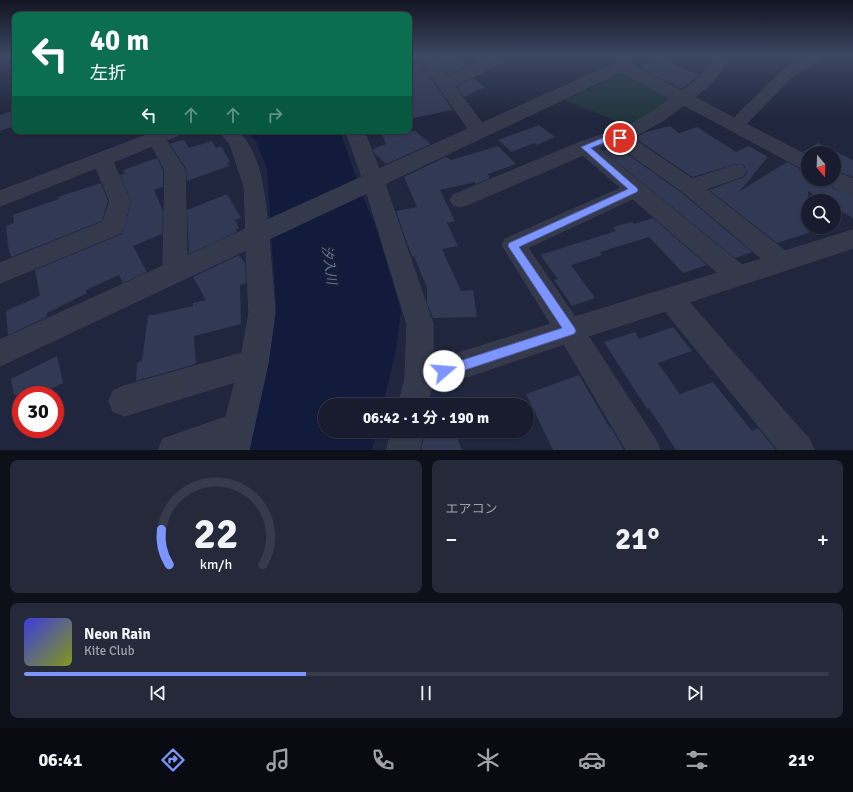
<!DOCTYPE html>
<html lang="ja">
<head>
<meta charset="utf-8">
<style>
  :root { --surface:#181c2e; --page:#25293a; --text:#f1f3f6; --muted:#9fa1aa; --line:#363a4a; --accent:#7d95ff }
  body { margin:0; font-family:Signika,"Noto Sans JP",sans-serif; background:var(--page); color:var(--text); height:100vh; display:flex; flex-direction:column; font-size:15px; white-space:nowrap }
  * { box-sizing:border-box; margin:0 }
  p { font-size:13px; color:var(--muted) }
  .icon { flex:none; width:22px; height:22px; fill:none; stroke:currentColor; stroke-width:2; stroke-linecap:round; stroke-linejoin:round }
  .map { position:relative; height:450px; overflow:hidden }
  .details { display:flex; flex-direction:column; gap:10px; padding:10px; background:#0d0f19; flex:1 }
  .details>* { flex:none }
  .banner { position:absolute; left:12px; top:12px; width:400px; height:122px; border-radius:8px; box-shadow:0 1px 3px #0004,0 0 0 1px var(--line); background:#0b6e4f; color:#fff; overflow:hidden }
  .needle { width:26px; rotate:161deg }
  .buttons { position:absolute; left:801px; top:146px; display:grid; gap:8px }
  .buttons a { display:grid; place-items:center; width:40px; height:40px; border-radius:50%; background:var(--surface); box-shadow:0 1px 3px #0004,0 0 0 1px var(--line); font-size:20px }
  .speed { position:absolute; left:12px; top:386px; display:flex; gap:8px; font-size:20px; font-weight:700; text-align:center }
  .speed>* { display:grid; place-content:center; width:52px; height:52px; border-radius:50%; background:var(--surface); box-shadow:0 1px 3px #0004,0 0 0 1px var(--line); line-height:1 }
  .speed .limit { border:6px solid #d22; background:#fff; color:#111 }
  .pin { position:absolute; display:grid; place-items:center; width:34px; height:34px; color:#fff; margin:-17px; border:2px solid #fff; border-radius:50%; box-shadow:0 1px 4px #0007 }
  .me { position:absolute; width:44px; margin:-22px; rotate:72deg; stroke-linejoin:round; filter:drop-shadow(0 0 3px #0008) }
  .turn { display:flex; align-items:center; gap:14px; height:84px; padding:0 12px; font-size:18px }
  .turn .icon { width:52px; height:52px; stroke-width:2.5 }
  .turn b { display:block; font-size:28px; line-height:34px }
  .lanes { display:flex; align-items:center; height:38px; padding:0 12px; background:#0003; justify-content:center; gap:20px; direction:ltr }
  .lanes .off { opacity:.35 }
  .big { font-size:30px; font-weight:700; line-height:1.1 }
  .details .card { flex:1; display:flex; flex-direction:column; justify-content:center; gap:6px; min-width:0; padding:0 14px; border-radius:8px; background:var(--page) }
  .details .dial { align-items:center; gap:0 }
  .dial svg { height:104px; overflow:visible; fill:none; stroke:var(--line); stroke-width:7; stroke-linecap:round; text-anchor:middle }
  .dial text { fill:var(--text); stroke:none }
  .song { display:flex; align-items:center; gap:12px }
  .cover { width:48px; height:48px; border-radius:6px; background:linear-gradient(135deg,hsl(240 70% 55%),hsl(70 70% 35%)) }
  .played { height:4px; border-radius:2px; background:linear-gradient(90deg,var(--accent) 35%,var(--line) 35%) }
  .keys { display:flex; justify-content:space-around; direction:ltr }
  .heat { display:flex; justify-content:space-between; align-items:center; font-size:22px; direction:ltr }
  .details .tiles { flex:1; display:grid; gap:10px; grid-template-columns:1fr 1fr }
  .card:last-child { grid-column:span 2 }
  .trip { position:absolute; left:318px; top:398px; width:216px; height:40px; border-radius:20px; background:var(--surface); box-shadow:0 1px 3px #0004,0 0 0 1px var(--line); font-weight:700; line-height:40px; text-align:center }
  .dock { display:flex; height:64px; justify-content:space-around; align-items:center; background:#0a0b12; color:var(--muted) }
  .dock .icon { width:28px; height:28px }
  .dock .on { color:var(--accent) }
  .dock b { font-size:18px; color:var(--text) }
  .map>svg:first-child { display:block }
  .green { fill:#22353d }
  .water { fill:#121b3b }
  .building { fill:#313954 }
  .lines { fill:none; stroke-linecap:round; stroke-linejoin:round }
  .minor-casing { stroke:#3d4256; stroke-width:1 }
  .minor { fill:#34394c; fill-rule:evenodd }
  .route { fill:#7d95ff; stroke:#5161a6 }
  .labels { text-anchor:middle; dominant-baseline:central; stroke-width:4; stroke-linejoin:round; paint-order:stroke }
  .water-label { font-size:13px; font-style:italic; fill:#6474ab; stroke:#191e31 }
</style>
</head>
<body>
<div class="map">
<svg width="853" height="450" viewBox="0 0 853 450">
  <rect width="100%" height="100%" fill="#20263d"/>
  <path class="green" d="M623,73L674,101L631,127L565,100Z"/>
  <path class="water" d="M244,131H340L363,197L376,227L401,311L396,350L383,405H325V431H377L372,450H248L276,306L267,169L256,141Z"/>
  <path class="building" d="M437,55H460L468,66L448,75L434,56Z
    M656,55H677L669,63L699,75L682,89L641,68Z
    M419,61L449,104L452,110L409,119V65Z
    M473,78L485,87L464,97L456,87Z
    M15,110V126L0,131V115Z
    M539,125L555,137L537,145L535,143L511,152L498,140Z
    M670,126L679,133L697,127L736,152L749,146L768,157L740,191L787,162L800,169L808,171V179H824L833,188L853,196V218L834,207V201H824L808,191V227H813L817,230L777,243L709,190L744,177L747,172L744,165L736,164L692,177L635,138L646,132Z
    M381,131H415L431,144L386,164L374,153L373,149L386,144Z
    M184,140L189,148L212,141L216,148L221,146L230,162L227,163L229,166L187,181L186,169L170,144L178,141Z
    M818,143L853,160V177L834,170V153H808V154L803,152Z
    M498,146L516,164L488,174L490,178L476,184L475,182L440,190L455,221L447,223L458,246L442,249L461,291L473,290L477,317L433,318L427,303V288L414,256L412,257L396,211L417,207L404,177L446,157L451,160Z
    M616,146L682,193L752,252L735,258L603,151Z
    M157,158L163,170V187L154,190L163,211L162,234L133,246L147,272L123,283L119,275L86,290L87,293L47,313V317L8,335L6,311L40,296L35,270L122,234L125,227L131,201L120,175L125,174L123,170Z
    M101,183L108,201L102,221L11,257L8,246L6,226L14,223L13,215L59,199L58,197Z
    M227,194L241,218L235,220L239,228L236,229L237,232L189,254L187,210Z
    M653,218L707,265L683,273L649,237L600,252L602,255L571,265L595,298L572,306L554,280L558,279L540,255L616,231L613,227L632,222L634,224Z
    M239,255L245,263L246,283L240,285L241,324L194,336L196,364L136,381L137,363L142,361L148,316L193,306V303L206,300L193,277Z
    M673,327L692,351L658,363L680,394L713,382L752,431L758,428L776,450H676L649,408L647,409L604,342L635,332L639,339Z
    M57,356L63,383L40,395H14L11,379Z
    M579,375L610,428H611L624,450H553L526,394Z
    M440,431H454L462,450H421L424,437Z"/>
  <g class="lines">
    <defs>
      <path id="minor" d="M0,55H13L11,58L0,61Z
        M417,55H432L448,77L494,55H513L511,58L454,86L482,123L616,63L619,55H635L630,64L682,91C695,82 705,73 714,59L713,55H727L728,59C719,75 709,87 694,97L734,118L783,70L808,55H826L824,58L793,76L746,124L808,156V170L801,168L684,105L664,120L632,138L692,179L736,165L743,166L746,171L743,176L706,189L785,251L853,230V248L689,302L809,439L814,450H778L665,311L588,336L655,439L660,450H626L564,344L431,389L428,405H398L405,379L407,324L367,193L269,239L275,313L268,363L249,450H158L163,439L226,417L235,382L124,416L113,411L109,401L113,391L124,386L242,353L249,313L246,250L0,366V340L163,266L165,170L152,146L113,162L130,201L124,227L121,233L0,283V263L103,222L110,201L96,168L0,206V191L157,131H182L179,135L166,140L185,170L187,256L246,229L244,186L230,144L219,131H238C260,154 264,189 267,220L362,177L346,131H364L379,169L468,129ZM622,72L671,99L652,112L616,133L601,135L578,143L453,195L450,200L453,205L460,207L467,205L583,155L621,188L505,239L502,245L551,324L433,361V324L385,184ZM610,144H616L683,192L762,259L742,265L598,148ZM633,199L718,273L575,317L528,248Z
        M834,171L853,179V195C844,192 830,187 825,179H834Z
        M392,431H424L419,450H387Z"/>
    </defs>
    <use href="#minor" class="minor-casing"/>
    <use href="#minor" class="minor"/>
  </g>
  <linearGradient id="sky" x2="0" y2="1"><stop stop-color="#121522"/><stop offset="0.47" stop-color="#3c4762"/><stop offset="1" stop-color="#3c4762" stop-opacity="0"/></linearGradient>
  <rect width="853" height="118" fill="url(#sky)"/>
  <path class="route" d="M620,135L624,138L623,139L608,141L591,148L637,188L638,190L637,192L519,247L574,327L576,331L574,334L444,377L440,375L439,371L440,367L444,366L562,328L508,246L509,243L628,189L581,147L605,137Z"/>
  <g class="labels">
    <g class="water-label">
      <text transform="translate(329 265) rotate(82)">汐入川</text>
    </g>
  </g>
</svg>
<div class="buttons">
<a><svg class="needle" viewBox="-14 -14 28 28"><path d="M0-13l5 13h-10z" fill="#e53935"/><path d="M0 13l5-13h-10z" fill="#9fa1aa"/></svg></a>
<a><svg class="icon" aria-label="search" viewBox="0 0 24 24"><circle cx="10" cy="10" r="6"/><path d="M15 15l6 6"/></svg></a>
</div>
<div class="speed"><div class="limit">30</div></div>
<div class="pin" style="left:620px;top:138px;background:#d93025"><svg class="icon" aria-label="arrive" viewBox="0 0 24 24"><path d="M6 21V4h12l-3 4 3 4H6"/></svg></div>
<svg class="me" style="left:444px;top:371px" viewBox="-20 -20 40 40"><circle r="19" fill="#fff"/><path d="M0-13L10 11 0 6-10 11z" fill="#7d95ff"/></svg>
<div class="trip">06:42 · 1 分 · 190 m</div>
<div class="banner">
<div class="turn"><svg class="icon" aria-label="left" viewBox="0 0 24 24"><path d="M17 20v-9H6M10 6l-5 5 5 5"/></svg><div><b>40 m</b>左折</div></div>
<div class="lanes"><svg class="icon" aria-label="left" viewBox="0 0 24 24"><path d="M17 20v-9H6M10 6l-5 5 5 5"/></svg><svg class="icon off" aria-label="ahead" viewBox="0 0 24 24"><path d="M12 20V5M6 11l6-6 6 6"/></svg><svg class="icon off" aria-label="ahead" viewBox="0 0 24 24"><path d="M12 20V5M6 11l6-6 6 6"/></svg><svg class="icon off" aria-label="right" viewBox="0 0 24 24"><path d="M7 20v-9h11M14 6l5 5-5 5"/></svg></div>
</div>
</div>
<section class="details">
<div class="tiles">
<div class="card dial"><svg viewBox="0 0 100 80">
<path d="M14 69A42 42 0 1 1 86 69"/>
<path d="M14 69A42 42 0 0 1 8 42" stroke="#7d95ff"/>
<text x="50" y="56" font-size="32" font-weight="700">22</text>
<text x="50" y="72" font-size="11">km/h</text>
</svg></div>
<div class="card"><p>エアコン</p>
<div class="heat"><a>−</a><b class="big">21°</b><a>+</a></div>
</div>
<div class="card">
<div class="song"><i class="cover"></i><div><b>Neon Rain</b><p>Kite Club</p></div></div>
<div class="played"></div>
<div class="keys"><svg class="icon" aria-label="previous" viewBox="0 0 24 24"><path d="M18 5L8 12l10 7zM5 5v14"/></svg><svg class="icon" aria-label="pause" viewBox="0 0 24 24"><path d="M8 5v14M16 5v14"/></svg><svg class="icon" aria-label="next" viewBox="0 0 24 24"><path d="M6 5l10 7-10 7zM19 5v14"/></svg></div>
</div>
</div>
</section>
<nav class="dock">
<b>06:41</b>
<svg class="icon on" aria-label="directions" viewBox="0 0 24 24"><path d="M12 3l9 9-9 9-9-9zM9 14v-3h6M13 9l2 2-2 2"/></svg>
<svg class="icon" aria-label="music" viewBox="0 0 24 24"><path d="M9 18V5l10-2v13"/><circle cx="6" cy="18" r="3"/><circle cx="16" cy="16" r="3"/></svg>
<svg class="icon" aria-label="phone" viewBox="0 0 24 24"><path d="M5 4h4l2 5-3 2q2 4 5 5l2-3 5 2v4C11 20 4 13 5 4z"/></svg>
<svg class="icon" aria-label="climate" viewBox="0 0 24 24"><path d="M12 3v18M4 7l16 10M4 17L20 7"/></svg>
<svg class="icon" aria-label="car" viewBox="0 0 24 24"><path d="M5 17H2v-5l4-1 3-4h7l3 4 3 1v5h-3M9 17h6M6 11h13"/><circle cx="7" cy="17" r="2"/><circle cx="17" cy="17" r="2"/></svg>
<svg class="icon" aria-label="filters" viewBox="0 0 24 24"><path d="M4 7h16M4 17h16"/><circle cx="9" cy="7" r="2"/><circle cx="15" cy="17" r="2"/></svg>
<b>21°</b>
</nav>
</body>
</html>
